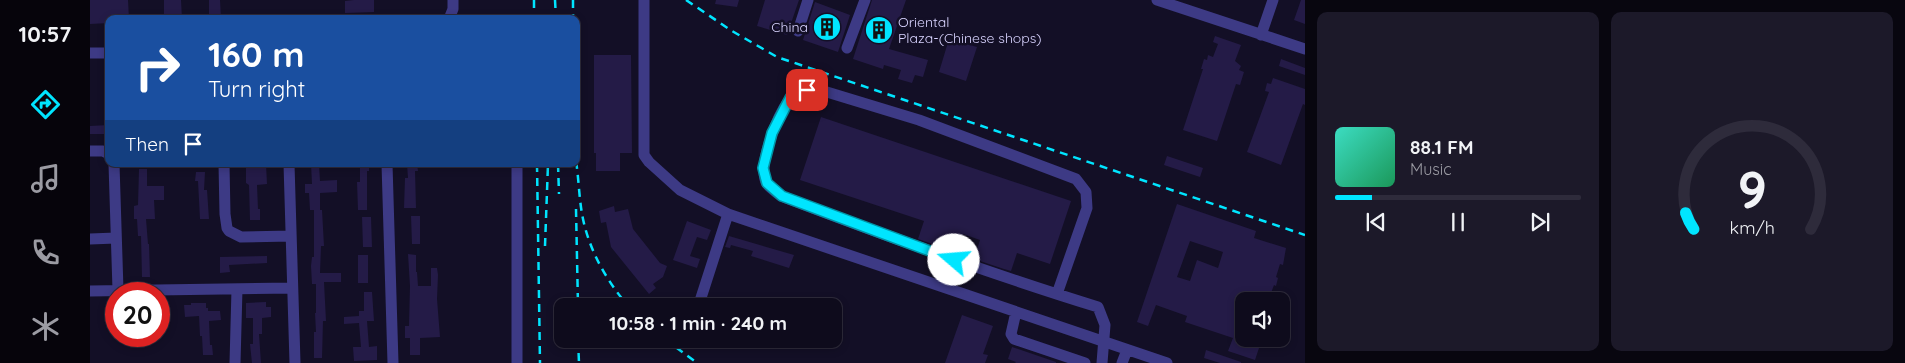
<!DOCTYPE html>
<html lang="en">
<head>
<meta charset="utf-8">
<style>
  :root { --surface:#0e0b1c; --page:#1c1929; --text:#f1f3f6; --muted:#9b9ba3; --line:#2e2b3b; --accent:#00e5ff }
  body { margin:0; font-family:Quicksand,sans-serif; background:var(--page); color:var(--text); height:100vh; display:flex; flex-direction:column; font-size:19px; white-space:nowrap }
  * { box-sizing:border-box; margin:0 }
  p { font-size:16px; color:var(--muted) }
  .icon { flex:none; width:28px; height:28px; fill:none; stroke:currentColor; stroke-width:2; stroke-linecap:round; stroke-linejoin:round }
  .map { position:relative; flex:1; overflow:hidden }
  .sheet { display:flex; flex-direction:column; gap:12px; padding:12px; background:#08060f; width:600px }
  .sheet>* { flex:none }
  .guide { position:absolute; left:15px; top:15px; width:475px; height:152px; border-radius:10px; box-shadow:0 2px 8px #0003,0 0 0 1px var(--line); background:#1a4fa0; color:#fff; overflow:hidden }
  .buttons { position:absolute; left:1145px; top:292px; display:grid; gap:10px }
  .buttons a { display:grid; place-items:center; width:55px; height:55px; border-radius:10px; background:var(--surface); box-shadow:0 2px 8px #0003,0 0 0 1px var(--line); font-size:25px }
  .speed { position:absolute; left:15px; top:282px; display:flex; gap:10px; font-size:25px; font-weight:700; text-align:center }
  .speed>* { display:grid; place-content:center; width:65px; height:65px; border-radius:50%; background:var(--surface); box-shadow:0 2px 8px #0003,0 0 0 1px var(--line); line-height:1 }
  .speed .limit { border:8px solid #d22; background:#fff; color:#111 }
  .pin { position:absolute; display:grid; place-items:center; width:42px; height:42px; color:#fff; margin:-21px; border-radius:10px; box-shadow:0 2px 8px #0006 }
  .me { position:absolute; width:55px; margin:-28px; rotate:288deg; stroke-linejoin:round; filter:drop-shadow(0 0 4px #0008) }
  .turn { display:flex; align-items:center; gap:18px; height:105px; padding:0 20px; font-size:22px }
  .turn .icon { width:65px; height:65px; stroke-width:2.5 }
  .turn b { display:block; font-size:35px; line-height:42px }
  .then { display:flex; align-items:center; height:48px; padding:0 20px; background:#0003; gap:10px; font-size:19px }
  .sheet .card { flex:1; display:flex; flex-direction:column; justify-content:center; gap:8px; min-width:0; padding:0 18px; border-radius:10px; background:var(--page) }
  .sheet .dial { align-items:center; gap:0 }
  .dial svg { height:130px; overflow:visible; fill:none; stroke:var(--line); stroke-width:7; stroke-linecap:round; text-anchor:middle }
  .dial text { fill:var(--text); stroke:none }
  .song { display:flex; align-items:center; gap:15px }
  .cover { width:60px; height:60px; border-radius:8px; background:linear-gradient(135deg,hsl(170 70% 55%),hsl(150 70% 35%)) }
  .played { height:5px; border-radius:2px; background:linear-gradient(90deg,var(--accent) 15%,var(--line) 15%) }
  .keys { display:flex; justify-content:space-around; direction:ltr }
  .sheet .tiles { flex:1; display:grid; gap:12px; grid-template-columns:repeat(2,1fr) }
  .trip { position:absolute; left:464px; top:298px; width:288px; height:50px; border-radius:10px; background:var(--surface); box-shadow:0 2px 8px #0003,0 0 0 1px var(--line); font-weight:800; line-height:50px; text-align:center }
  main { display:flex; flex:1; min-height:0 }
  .dock { display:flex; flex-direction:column; width:90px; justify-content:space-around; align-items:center; background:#06040b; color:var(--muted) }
  .dock .icon { width:35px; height:35px }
  .dock .selected { color:var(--accent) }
  .dock b { font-size:22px; color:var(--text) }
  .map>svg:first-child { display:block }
  .building { fill:#241b47; fill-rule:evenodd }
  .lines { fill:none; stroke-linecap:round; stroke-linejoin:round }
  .minor { stroke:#3d3a85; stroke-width:11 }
  .rail { stroke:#00e5ff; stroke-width:2.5; stroke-dasharray:8 6; stroke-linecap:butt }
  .route-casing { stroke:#0095a6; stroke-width:12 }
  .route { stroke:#00e5ff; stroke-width:9 }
  .labels { text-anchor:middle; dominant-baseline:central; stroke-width:5; stroke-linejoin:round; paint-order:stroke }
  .poi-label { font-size:14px; fill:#d9d4ff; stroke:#130f26; text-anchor:start }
</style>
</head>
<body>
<main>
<nav class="dock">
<b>10:57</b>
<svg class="icon selected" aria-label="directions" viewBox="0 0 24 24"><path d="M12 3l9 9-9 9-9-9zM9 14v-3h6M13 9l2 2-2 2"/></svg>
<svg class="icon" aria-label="music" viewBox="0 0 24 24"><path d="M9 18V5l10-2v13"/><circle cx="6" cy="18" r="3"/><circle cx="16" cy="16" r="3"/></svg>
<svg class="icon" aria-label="phone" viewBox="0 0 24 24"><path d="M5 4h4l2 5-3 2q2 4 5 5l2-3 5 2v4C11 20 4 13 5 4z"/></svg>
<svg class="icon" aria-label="climate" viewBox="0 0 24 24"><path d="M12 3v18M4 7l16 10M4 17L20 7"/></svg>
</nav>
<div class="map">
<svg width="1215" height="363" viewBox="0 0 1215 363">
  <rect width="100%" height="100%" fill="#130f26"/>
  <path class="building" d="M0,0H38L39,19H19V23L0,24Z
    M74,0H91L92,19H74Z
    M119,0H130L131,19H119Z
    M264,0H284V12L255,13V1Z
    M626,0H649L647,7L625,4Z
    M675,0H709L697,35L667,26Z
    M782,0H816L799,49L838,60L833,77L825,75L822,83L808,79L811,70L794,65L793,69L763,59Z
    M1211,0H1215V24L1204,20Z
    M725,2L760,15L748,52L713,40Z
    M1125,36L1151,45L1145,61L1151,66L1149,70L1154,72L1150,85L1146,84L1127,141L1093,130L1113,69H1111L1114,59L1117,60L1118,55L1123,57L1128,44L1123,42Z
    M859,39L887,47L876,81L849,72Z
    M504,55H541L542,153H530V171H506V153H504Z
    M1191,59L1215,68V75L1189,66Z
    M1183,78L1215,89V105L1213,104L1191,165L1157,152L1179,92L1175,91L1177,83L1181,84Z
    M731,117L981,201L960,264L927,253L921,271L914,269L884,259L890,240L873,234L866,252L828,239L834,221L710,180Z
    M19,125V134H0V126Z
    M1077,156L1113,168L1110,177L1074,165Z
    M156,164H176L177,184L167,185L168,209H170V220H160L159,185L156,183Z
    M221,164H229L230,181L247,180V192L230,193V210H220L219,193H215V184H222Z
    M270,164H279V171H277V210H268L267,182H270Z
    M317,164H327L328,171H325L326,208H314L315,178H318Z
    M49,169H57V186H74V200H64L65,219H56L58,244H59L60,277H52L51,236H48L47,219H44V206L48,205Z
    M106,172H115L114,190H117L119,219H110L108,181H105Z
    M1087,204L1166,231L1164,238L1196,248L1193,265L1190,264L1186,277L1188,278L1186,286L1184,285L1178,301H1154V339H1172L1165,360L1138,351L1143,338L1095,322L1097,316L1066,305L1058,326L1047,322ZM1100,241L1133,252L1128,268L1107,260L1100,281L1087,277Z
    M524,206L525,212L538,209L543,229L570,263L577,266L573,277L563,284L566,288L559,294L521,247L516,222L511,223L509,211Z
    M224,210H232L234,246H231L230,273H251V282H234L236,321H233L232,358H224V332H226L225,313H226V284H222L221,266L222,257H224Z
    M321,216H330V244H322Z
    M272,217H281L282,247H273Z
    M597,221L621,230L617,240L607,237L600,256L610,259L607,268L583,260Z
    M639,236L704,255L699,268L661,256L663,251L641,245L640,248L635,247Z
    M318,254L326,255V272H327L328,286H341V268H347L348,275L347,299L350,337L330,338V355H320V338H315V326H319L320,286Z
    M268,255H278V283H268Z
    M177,256V263L139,265L140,272L130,273V257Z
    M274,292H282L284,321H277L279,347L287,346V360L264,361L263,347H271L269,323L254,324V317L269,316V311H274Z
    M176,302V307H181V317L172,318V334H169L171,363H162L160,344H163V318H156V303Z
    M101,303H116V308H118V311H130L131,320L119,321L120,345H122L123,355H113L112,336H110L109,316L95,317L94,305H101Z
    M872,315L903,326L893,354L898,355L895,363H855Z
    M922,347L966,362V363H925L926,362L918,359Z
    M1116,350L1151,362V363H1130L1114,358Z"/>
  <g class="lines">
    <path class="minor" d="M554,0V155L559,162L590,190L638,214L1077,363
      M1067,0L1215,49
      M359,19L363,9V0
      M708,31L718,0
      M1171,35L1183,0
      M757,48L775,0
      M0,53H19
      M0,151H13L19,154
      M24,164L28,290
      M134,164L135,214L137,228L139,231L151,237L201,236
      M199,164L205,363
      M297,164L303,363
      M427,164V363
      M0,239L26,238
      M0,291L202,288
      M967,294L997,208L996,192L986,179L829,120L727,89C718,90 705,93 699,100C688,115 666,166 677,184C680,188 687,193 691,196C796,236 901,274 1008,307L1015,325L1012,363
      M609,304L638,214
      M926,312L921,334L924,339L995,363
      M145,363L147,289
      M1032,363L1037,350"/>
    <path class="rail" d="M444,0V19
      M465,0L466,19
      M483,0V19
      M596,0L642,31L687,57L1215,235
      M486,161C489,180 489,200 493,219C500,252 517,281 538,306
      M447,164L450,363
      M468,164L469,194
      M486,209L488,306
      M455,246L458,164
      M488,339L489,363
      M575,339L607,363"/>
  </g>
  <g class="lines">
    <defs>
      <path id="route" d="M717,90L700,98L682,133L673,168L677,183L692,196L864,260"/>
    </defs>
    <use href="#route" class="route-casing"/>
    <use href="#route" class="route"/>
  </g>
  <defs>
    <symbol id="building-disc" viewBox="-11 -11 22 22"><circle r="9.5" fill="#00e5ff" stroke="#130f26"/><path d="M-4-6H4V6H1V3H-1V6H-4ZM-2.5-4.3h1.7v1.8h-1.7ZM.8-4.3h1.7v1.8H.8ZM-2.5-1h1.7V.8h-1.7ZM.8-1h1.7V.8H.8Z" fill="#111"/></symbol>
  </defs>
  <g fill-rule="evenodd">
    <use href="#building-disc" x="721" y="11" width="32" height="32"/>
    <use href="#building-disc" x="773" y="14" width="32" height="32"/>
  </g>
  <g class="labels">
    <g class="poi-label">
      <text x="808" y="22">Oriental<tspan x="808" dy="16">Plaza-(Chinese shops)</tspan></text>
      <text x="718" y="27" text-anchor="end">China</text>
    </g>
  </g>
</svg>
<div class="buttons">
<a><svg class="icon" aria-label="sound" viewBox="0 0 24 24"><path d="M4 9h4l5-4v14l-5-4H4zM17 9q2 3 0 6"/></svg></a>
</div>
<div class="speed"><div class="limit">20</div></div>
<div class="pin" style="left:717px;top:90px;background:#d93025"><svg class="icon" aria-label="arrive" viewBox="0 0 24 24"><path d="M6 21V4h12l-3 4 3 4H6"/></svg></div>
<svg class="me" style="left:864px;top:260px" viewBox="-20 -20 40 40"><circle r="19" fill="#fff"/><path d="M0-13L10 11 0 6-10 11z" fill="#00e5ff"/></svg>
<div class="trip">10:58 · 1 min · 240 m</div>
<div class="guide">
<div class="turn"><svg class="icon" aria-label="right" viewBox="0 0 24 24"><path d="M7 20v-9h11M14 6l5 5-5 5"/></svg><div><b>160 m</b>Turn right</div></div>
<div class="then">Then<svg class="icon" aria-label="arrive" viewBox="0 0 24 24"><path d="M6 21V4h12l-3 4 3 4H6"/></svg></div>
</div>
</div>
<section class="sheet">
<div class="tiles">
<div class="card">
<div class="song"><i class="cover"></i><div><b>88.1 FM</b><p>Music</p></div></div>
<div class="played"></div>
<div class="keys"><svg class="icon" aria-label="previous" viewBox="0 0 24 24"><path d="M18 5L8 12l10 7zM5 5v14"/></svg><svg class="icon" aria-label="pause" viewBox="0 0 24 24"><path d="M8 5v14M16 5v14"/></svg><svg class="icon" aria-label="next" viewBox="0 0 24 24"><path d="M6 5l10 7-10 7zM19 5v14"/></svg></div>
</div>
<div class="card dial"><svg viewBox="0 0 100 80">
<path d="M14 69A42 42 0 1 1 86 69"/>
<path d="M14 69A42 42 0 0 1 9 59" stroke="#00e5ff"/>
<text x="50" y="56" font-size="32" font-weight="700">9</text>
<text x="50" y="72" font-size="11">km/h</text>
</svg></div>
</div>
</section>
</main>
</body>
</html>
